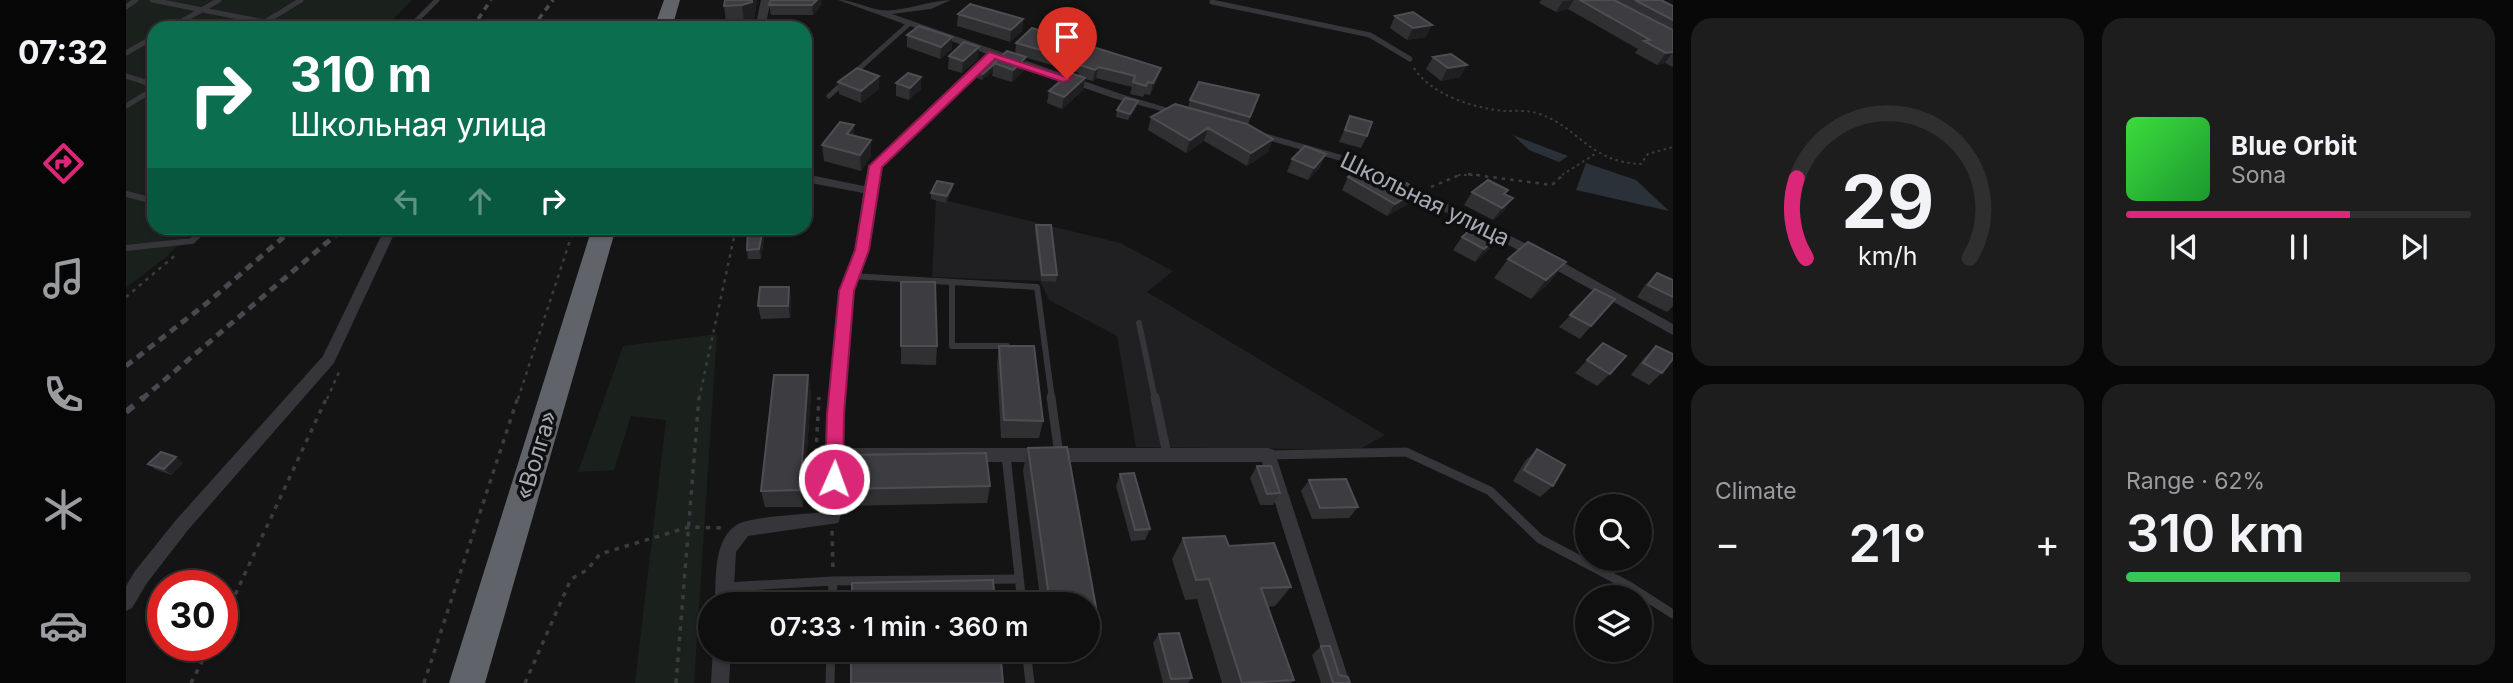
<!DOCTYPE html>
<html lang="en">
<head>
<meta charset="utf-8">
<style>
  :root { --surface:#0f0f10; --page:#1d1d1e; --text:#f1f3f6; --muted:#9b9c9f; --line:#2f2f30; --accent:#db2777 }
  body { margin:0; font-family:Inter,sans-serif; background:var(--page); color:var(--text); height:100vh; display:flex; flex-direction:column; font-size:26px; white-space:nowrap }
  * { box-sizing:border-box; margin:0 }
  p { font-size:23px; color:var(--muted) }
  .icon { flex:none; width:38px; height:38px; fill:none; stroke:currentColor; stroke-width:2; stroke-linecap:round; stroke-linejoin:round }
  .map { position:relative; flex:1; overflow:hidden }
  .sheet { display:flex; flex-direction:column; gap:18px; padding:18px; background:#080809; width:840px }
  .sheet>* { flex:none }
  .guide { position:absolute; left:21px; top:21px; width:665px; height:214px; border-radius:21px; box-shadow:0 2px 5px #0004,0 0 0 2px var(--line); background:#0b6e4f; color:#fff; overflow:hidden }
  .controls { position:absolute; left:1449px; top:494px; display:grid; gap:14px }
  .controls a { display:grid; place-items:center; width:77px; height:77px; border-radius:50%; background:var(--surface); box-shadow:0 2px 5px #0004,0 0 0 2px var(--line); font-size:35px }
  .speed { position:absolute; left:21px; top:570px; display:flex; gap:14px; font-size:35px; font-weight:700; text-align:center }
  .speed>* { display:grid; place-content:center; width:91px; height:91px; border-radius:50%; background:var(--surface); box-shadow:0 2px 5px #0004,0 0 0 2px var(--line); line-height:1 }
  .speed .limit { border:10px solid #d22; background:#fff; color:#111 }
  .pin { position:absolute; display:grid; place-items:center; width:60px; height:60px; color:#fff; margin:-72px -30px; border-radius:50% 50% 50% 0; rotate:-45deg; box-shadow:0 0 7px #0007 }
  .pin .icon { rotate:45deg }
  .me { position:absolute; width:77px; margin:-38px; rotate:2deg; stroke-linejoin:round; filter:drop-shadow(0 0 5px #0008) }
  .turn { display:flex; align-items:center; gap:24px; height:147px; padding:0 28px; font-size:32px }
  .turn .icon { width:91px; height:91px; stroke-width:2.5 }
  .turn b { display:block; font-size:49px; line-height:60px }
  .lanes { display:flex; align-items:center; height:66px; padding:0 28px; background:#0003; justify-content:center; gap:35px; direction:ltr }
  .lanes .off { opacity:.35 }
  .big { font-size:52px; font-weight:600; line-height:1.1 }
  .sheet .widget { flex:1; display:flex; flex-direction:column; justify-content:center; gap:10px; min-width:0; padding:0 24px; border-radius:21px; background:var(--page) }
  .sheet .dial { align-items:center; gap:0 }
  .dial svg { height:182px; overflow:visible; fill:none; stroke:var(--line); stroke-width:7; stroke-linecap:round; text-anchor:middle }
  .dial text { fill:var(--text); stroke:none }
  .song { display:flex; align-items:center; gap:21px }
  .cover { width:84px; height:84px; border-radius:10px; background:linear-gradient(135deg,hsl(120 70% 55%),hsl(130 70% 35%)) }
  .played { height:7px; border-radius:4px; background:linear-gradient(90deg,var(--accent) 65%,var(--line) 65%) }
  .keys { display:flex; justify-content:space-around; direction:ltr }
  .heat { display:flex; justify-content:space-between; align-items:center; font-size:38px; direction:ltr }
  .charge { height:10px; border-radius:5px; background:linear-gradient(90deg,#34c759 62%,var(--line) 0) }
  .sheet .tiles { flex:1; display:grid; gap:18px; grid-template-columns:repeat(2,1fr) }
  .trip { position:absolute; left:572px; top:592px; width:402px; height:70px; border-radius:35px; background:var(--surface); box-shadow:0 2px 5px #0004,0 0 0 2px var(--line); font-weight:600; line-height:70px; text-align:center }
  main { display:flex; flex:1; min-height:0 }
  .tab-bar { display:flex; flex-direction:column; width:126px; justify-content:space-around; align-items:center; background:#060606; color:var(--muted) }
  .tab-bar .icon { width:49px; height:49px }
  .tab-bar .on { color:var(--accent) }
  .tab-bar b { font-size:32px; color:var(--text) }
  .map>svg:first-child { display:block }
  .built { fill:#202022 }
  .green { fill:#1a201b }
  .water { fill:#2b3138 }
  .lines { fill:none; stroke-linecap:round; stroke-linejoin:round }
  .path-far2 { stroke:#3b3c41; stroke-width:2; stroke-dasharray:2.5 3.5; stroke-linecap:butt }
  .path-far1 { stroke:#3b3c41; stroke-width:2.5; stroke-dasharray:3.5 5; stroke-linecap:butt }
  .path { stroke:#3b3c41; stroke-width:3.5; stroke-dasharray:4.5 6; stroke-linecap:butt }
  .lane-far2 { stroke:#35353a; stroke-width:5 }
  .lane-far1 { stroke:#35353a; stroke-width:6 }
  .lane { stroke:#35353a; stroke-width:9 }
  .street { fill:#35353a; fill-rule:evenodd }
  .highway { fill:#61636a; fill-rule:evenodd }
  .rail-far2 { stroke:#48494f; stroke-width:3.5; stroke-dasharray:6 5; stroke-linecap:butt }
  .rail-far1 { stroke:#48494f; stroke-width:5; stroke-dasharray:8 6; stroke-linecap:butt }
  .rail { stroke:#48494f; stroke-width:6; stroke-dasharray:10 9; stroke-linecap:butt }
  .wall { fill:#303033 }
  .shaded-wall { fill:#1f1f21 }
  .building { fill:#3d3d41; stroke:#4d4e53; stroke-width:2 }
  .route { fill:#db2777; stroke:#8e194d; stroke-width:2 }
  .labels { text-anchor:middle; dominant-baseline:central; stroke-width:7; stroke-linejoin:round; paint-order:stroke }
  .street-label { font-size:23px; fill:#a6aab4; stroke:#0f0f10 }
</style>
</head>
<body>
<main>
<nav class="tab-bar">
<b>07:32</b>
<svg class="icon on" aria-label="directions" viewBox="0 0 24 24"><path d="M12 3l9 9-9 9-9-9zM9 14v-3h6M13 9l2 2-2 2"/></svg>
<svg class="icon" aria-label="music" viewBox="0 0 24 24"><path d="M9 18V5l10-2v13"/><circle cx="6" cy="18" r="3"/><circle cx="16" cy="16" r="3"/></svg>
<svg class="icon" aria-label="phone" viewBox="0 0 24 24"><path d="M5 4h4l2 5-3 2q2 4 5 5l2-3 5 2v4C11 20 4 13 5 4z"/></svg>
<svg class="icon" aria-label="climate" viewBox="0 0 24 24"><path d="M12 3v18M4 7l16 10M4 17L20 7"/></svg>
<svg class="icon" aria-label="car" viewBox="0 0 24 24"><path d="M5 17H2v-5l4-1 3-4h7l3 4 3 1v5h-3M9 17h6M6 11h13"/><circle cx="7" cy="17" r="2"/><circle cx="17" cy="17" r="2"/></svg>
</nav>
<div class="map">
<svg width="1547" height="683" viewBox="0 0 1547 683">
  <rect width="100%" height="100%" fill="#141415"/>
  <path class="built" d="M810,198L994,243L1047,271L1021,292L1259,435L1232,450L1010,447L991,336L923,300L914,281L806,277Z"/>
  <path class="green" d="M0,0H286L259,28H28V228H69L40,257L0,288Z
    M591,334L568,683H509L540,420L505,416L488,470L452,472L497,346Z"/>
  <path class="water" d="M1387,135L1442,156L1433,162L1403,150Z
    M1460,163L1510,180L1543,211L1450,190Z"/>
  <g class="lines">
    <path class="path-far2" d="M1288,68C1305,95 1348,108 1378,111C1389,111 1400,110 1411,113C1454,127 1462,162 1515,164L1522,154L1547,147
      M1332,175H1355
      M1436,175L1469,154"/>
    <path class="path-far1" d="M1342,174L1426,185L1438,174
      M1305,187L1336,174
      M89,236L127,228
      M0,297L52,253
      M201,399L213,372
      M392,399L448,228
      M573,399L610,228"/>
    <path class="path" d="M687,505L693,397
      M706,531L707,570
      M96,623L201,397
      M65,683L84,646
      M298,683L392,397
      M399,683L445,579L461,570L474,554L563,527L597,528
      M550,683L573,397"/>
    <path class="lane-far2" d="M26,0L169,28
      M1086,2L1244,35L1284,59
      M0,7L10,0
      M44,28L93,0
      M129,28L175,0
      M283,28L311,0
      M602,28L634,27
      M0,53L28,37
      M727,74L784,23
      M0,76L28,85
      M703,96L718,82
      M0,106L28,89"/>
    <path class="lane-far1" d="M0,194L28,201
      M0,248L66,241L80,228
      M725,276L911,287L926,399
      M826,282V346H881
      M1013,323L1029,399"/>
    <path class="lane" d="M925,397L933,455
      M1029,397L1041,454
      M880,455L896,604
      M1142,455L1280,452L1364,491L1414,539L1503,586L1547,614
      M600,587L707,581L893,579
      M706,604L707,581
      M900,649L904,683
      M704,683L705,649"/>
    <path class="street" d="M635,0H645L639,28H629Z
      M712,0C728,0 740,8 755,10C773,13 804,0 825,0L805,9L766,14L995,94L1062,114L1057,117L987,98L870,57L782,139L752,173L742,250L727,291L716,448H1142L1148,450L1224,683H1206L1136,462H716L714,518L712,523L622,536L610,552L607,604H589C590,579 587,538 612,524C623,517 682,514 698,512L702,414L713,291L730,250L737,193L679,182V174L738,186L742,169L774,135L861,54Z
      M1124,129L1237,161L1440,264L1547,324V335L1430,270L1229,165L1120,134V130Z
      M259,228H271L208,363L62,530L21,583L6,608L0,611V586L9,571L50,520L197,356Z
      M587,649H605L603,683H585Z"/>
    <path class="highway" d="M538,0H554L546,28H528Z
      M466,228H490L359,683H323Z"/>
    <path class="rail-far2" d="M346,28L365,0
      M406,28L427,0"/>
    <path class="rail-far1" d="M0,366L81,303L168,228
      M16,399L218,228"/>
    <path class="rail" d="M0,412L18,397"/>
  </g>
  <path class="wall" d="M599,0H631L628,19L618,22L605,23H616V28H573L597,25L600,23L598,6Z
    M645,0H696V4L687,15H645L643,5Z
    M1415,0H1535L1547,6V67L1539,63L1531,65L1509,53L1512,49L1442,9L1430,12L1413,3Z
    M832,14L897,19L896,31L884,42L831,26Z
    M1269,16L1300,37L1281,40L1264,28Z
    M781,35L826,49L814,59L781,47Z
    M890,43L1035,68L1031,80L1024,95L1019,94L1017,97L1004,94L1006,87L970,78L967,81L959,79L957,90L936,109L921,103L923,91L952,76L953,73L898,57H900L898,70L886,82L866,76L867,71L856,80L851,78L852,72L872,59L889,54Z
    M823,56L852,59L836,73L822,69Z
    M1307,57L1341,65L1334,77L1315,81L1300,69Z
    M753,76V89L735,103L713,94L712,82Z
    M770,83L795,89L783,100L770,96Z
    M1133,95L1122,124L1147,139L1142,152L1121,166L1078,141L1060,153L1022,130L1025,117L1062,108L1064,100Z
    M1011,107L1002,120L990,117L991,110Z
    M1224,116L1241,136L1235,148L1213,142Z
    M728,136L745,156L735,171L698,161L696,145Z
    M1166,159L1194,167L1182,180L1161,172Z
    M1222,177L1269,183L1292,190L1284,203L1261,216L1216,190Z
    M827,184L826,190L820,203L805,199V193Z
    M1346,192L1379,194L1378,211L1367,220L1338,205Z
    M910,225L931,275L930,282L915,281L909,231Z
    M622,228H669L668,231H639L635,259H622L621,250Z
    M1336,237H1372L1363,249L1349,262L1327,250Z
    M1382,259L1425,281L1405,299L1368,278Z
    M1531,273L1547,280V306L1541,312L1511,297L1519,285Z
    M775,282L811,346L810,365L775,364Z
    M663,287L665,299L664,318L635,319L632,306Z
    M1469,289L1465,326L1454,339L1433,327Z
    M1477,343L1484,374L1471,386L1449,373Z
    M873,346L917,421L913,438H875L871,364Z
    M1530,346L1536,373L1523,385L1505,375L1518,358Z
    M682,375L685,393L677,507H639L635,491Z
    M902,448L971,613L962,632V604H915L897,470Z
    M1411,449L1427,486L1414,497L1387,481L1399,461Z
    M57,463L45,475L29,469L22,464Z
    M1131,466L1154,493L1147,505H1134L1124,478Z
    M994,474L1024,529L1019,540L1005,541L990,486Z
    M1183,480L1232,507L1223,518L1186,519L1175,491Z
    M864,486L861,503L718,506L717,489Z
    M1057,538L1103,546L1165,587L1149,606L1142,607L1168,680L1165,683H1096L1071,599L1059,600L1046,559Z
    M1033,634L1066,678L1062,683H1037L1027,643Z
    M1195,646L1213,675L1224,683H1195L1186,655Z"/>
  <path class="shaded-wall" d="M626,0H631L628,19L618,22L616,5Z
    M691,0H696V4L687,15L686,5Z
    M1448,0L1442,9L1430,12L1437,1Z
    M897,19L896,31L884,42L885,30Z
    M1306,25L1300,37L1281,40L1287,28Z
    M826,37V49L814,59L815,47Z
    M853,47L852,59L836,73L837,61Z
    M1547,52L1539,63L1531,65L1540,53Z
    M900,57L898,70L886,82L887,70Z
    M867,64V71L856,80L857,74Z
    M1341,65L1334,77L1315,81L1322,68Z
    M973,67L970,78L967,81L969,70Z
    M1035,68L1031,80L1024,95L1027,83Z
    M753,76V89L735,103V91Z
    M795,77V89L783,100L784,88Z
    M959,78L957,90L936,109L938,97Z
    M1012,101L1011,107L1002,120L1004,114Z
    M728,125V141L721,134Z
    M1082,128L1078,141L1060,153L1064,140Z
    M1147,139L1142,152L1121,166L1125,153Z
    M745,140V156L735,171L734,155Z
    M1200,154L1194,167L1182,180L1188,168Z
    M827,184L826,190L820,203L821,196Z
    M1292,190L1284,203L1261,216L1269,204Z
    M1387,198L1378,211L1367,220L1376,208Z
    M637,228H639V231L635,259L633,249Z
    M1372,237L1363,249L1349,262L1358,249Z
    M1440,262L1425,281L1405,299L1420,280Z
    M663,287L665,299L664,318L662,306Z
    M682,375L685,393L677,507L674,490Z
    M50,457L57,463L45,475L38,469Z"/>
  <path class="building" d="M599,0H626V2L616,5L598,6Z
    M645,0H691L686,5H643Z
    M1454,0H1488L1547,30V52L1540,53L1518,41L1524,40Z
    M1509,0H1535L1547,6V20Z
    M844,4L897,19L885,30L832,14Z
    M1287,12L1306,25L1287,28L1269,16Z
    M597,23H616L615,28H573L574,26L597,25Z
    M793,26L826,37L815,47L781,35Z
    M906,28L1035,68L1027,83L1022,82L1020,86L1007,82L1009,76L973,67L969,70L954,65L957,62L890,43Z
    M838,42L853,47L837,61L823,56Z
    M881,51L900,57L887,70L868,63Z
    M1325,54L1341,65L1322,68L1307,57Z
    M867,58L872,59L868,64L857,74L852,72Z
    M731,68L753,76L735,91L712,82Z
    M782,73L795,77L784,88L770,83Z
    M944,73L959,78L938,97L923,91Z
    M1073,82L1133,95L1124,117L1064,100Z
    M999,98L1012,101L1004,114L991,110Z
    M1049,104L1121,124L1147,139L1125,153L1082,128L1064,140L1025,117Z
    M1224,116L1246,122L1241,136L1219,130Z
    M714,122L728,125L721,134L745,140L734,155L696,145Z
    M1179,146L1200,154L1188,168L1166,159Z
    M1239,166L1269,183L1275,180L1292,190L1269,204L1222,177Z
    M1362,180L1382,190L1378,194L1387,198L1376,208L1346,192Z
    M811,181L827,184L821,196L805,193Z
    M910,225H925L931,275H916Z
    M1350,225L1372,237L1358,249L1336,237Z
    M622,228H637L633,249L621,250Z
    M1402,242L1440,262L1420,280L1382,259Z
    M1531,273L1547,280V297L1522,285Z
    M775,282H809L811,346H775Z
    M634,287H663L662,306H632Z
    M1469,289L1489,299L1465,326L1444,315Z
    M1477,343L1500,356L1484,374L1461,360Z
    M873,346H908L917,421L878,420Z
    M1530,346L1547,354V359L1536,373L1517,363Z
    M648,375H682L674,490L635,491Z
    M941,447L971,613H962V604H924L902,448Z
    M1411,449L1439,465L1427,486L1398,470Z
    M35,452L50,457L38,469L22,464Z
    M860,453L864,486L717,489V455Z
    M1131,466H1145L1154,493L1141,494Z
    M1008,473L1024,529L1009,530L994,474Z
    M1220,479L1232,507L1194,508L1183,480Z
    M1099,536L1103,546L1148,543L1165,587L1135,588L1168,680L1116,683L1083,579L1070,580L1057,538Z
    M867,580L869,604H726V583Z
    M1053,633L1066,678L1045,679L1033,634Z
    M1195,646H1204L1213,675L1222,677L1224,683H1207Z
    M725,649H874L877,683H725Z"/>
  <path class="route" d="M863,52L947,79L937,82L869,59L756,167L743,250L728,291L718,414L717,479L714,485H701L699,479L701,414L713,291L729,250L743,166Z"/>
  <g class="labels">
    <g class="street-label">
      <text transform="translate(1299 199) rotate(26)">Школьная улица</text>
      <text transform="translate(410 455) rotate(-73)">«Волга»</text>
    </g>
  </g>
</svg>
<div class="controls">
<a><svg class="icon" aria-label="search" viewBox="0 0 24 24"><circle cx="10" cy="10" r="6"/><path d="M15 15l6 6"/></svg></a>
<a><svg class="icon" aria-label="layers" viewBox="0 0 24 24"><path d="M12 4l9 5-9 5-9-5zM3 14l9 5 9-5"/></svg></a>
</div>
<div class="speed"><div class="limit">30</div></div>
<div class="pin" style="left:941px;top:79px;background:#d93025"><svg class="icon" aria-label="arrive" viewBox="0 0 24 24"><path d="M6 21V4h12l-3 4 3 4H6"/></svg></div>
<svg class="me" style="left:708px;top:479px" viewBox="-20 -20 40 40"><circle r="17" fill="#db2777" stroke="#fff" stroke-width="3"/><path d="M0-11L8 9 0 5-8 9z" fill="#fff"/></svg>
<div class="trip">07:33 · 1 min · 360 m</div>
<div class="guide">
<div class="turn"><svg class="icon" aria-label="right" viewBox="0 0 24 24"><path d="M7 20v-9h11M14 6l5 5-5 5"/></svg><div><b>310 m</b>Школьная улица</div></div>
<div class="lanes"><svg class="icon off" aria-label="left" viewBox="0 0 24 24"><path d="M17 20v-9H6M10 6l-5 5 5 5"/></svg><svg class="icon off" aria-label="ahead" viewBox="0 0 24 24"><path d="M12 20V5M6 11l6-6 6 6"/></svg><svg class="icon" aria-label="right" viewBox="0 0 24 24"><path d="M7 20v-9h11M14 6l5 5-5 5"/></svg></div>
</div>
</div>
<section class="sheet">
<div class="tiles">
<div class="widget dial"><svg viewBox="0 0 100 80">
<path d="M14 69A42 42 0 1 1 86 69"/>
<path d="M14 69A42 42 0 0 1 10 34" stroke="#db2777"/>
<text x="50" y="56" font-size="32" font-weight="700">29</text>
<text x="50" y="72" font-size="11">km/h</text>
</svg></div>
<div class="widget">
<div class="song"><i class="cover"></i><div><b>Blue Orbit</b><p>Sona</p></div></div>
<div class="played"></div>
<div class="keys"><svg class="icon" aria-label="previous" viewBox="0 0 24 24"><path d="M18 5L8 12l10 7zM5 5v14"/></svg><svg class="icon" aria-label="pause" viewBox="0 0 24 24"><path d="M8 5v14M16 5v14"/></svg><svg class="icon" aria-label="next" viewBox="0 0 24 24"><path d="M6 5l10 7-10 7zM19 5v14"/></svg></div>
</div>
<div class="widget"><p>Climate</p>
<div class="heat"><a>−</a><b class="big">21°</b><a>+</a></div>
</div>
<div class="widget"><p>Range · 62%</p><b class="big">310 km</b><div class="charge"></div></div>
</div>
</section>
</main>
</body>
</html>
